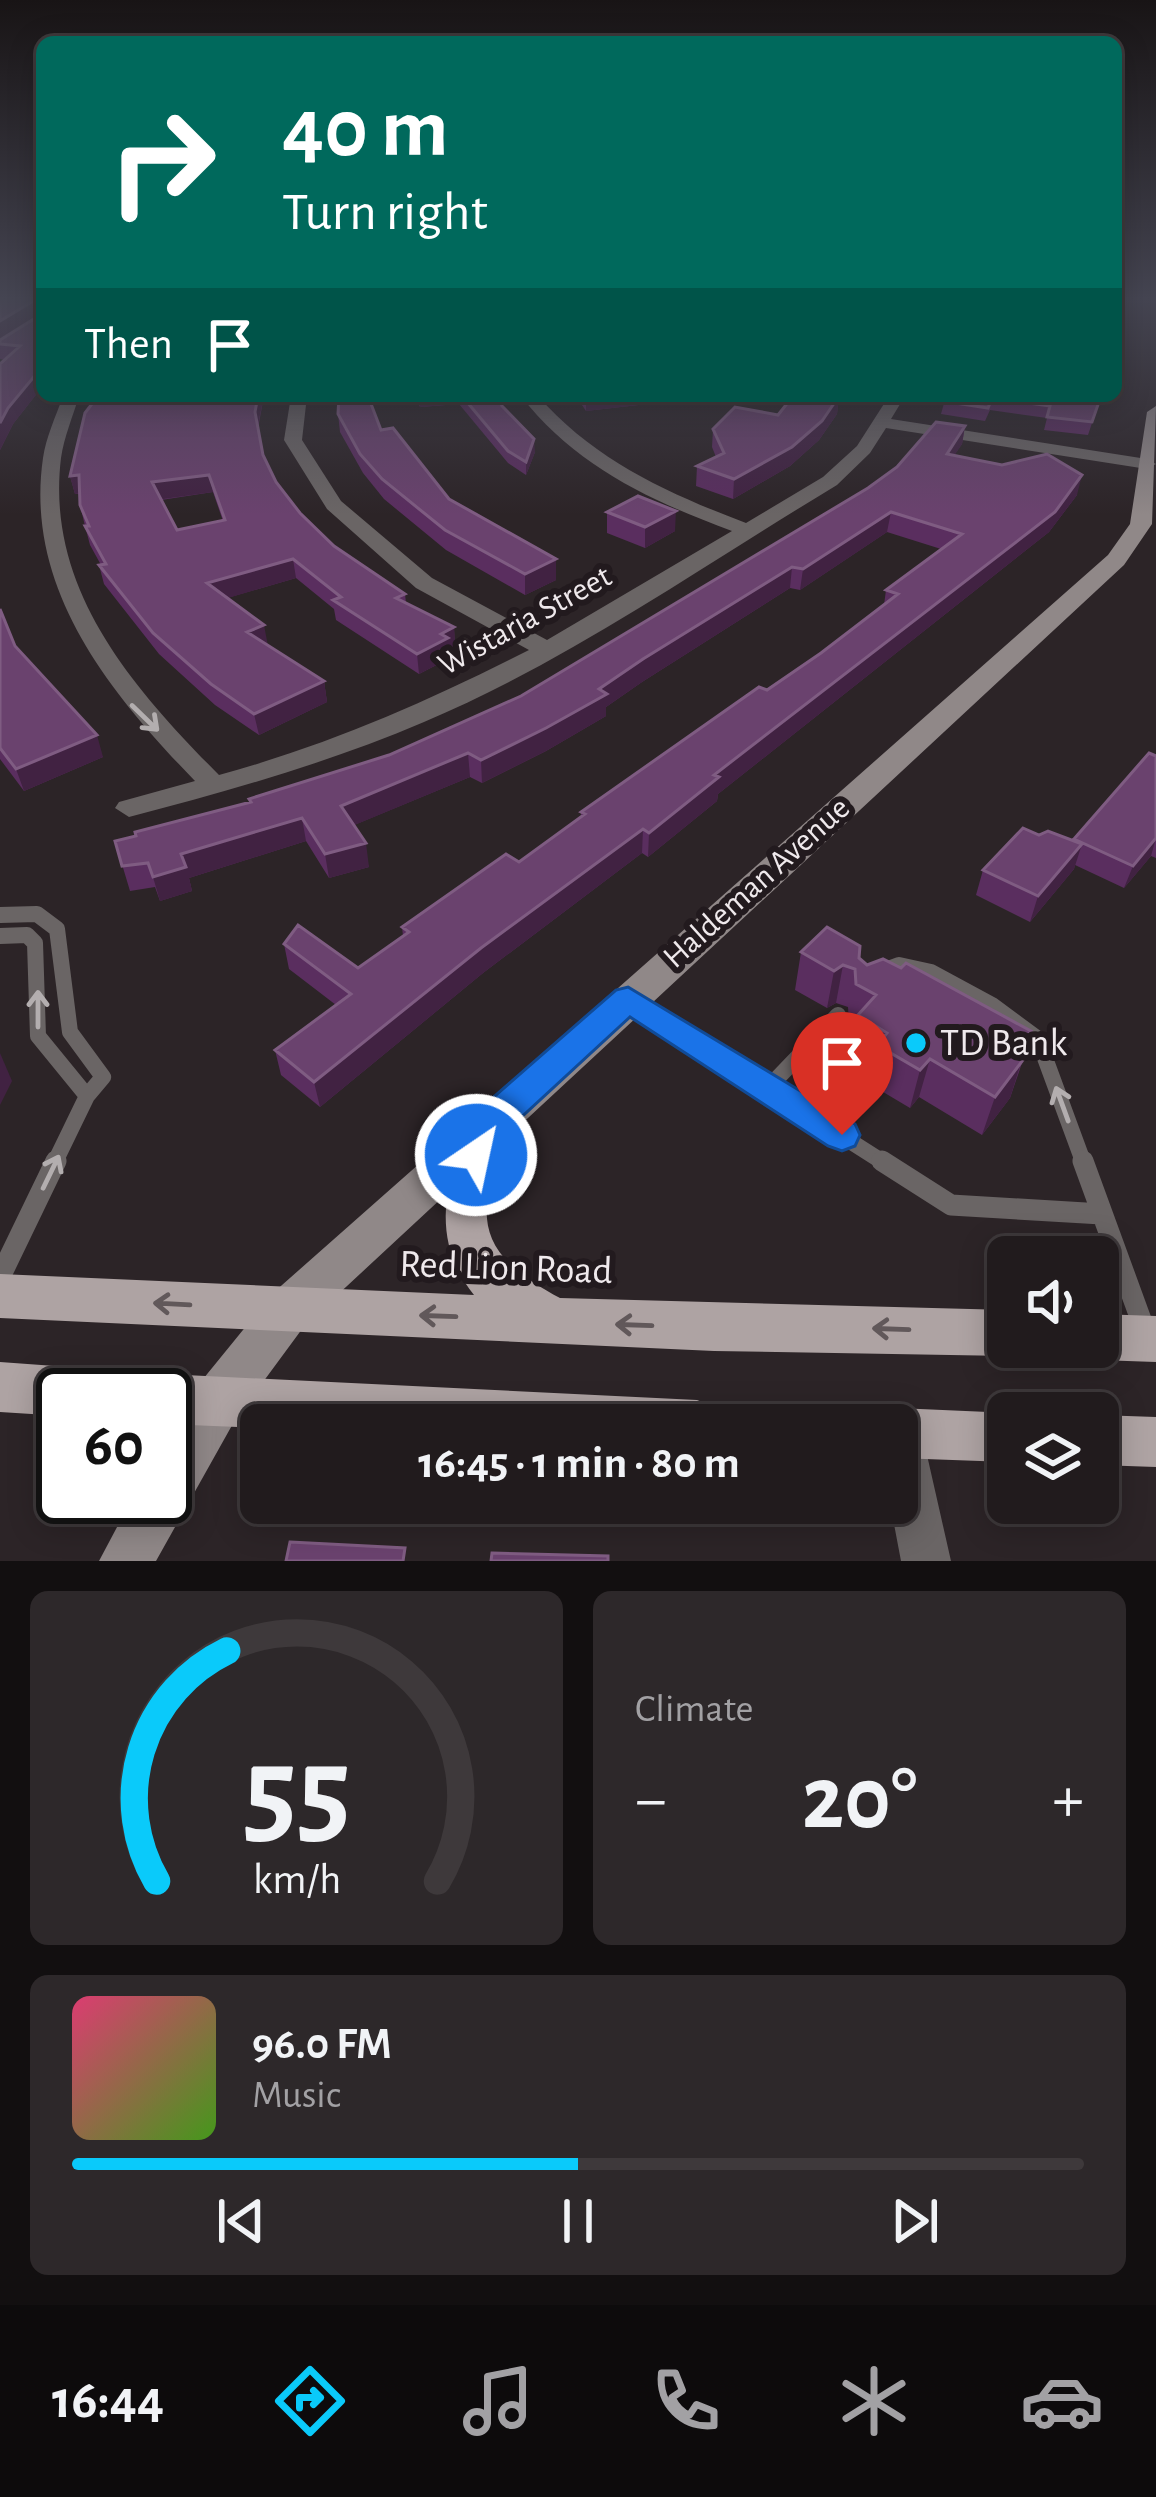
<!DOCTYPE html>
<html lang="en">
<head>
<meta charset="utf-8">
<style>
  :root { --surface:#211b1d; --page:#2d282a; --text:#f1f3f6; --muted:#a2a1a4; --line:#3e393b; --accent:#0acafa }
  body { margin:0; font-family:"Alegreya Sans",sans-serif; background:var(--page); color:var(--text); height:100vh; display:flex; flex-direction:column; font-size:45px; white-space:nowrap }
  * { box-sizing:border-box; margin:0 }
  p { font-size:39px; color:var(--muted) }
  .icon { flex:none; width:66px; height:66px; fill:none; stroke:currentColor; stroke-width:2; stroke-linecap:round; stroke-linejoin:round }
  .map { position:relative; height:1561px; overflow:hidden }
  .details { display:flex; flex-direction:column; gap:30px; padding:30px; background:#120f10; flex:1 }
  .details>* { flex:none }
  .hud { position:absolute; left:36px; top:36px; width:1086px; height:366px; border-radius:18px; box-shadow:0 6px 30px #0003,0 0 0 3px var(--line); background:#00695c; color:#fff; overflow:hidden }
  .fabs { position:absolute; left:987px; top:1236px; display:grid; gap:24px }
  .fabs a { display:grid; place-items:center; width:132px; height:132px; border-radius:18px; background:var(--surface); box-shadow:0 6px 30px #0003,0 0 0 3px var(--line); font-size:60px }
  .speed { position:absolute; left:36px; top:1368px; display:flex; gap:24px; font-size:60px; font-weight:700; text-align:center }
  .speed>* { display:grid; place-content:center; width:156px; height:156px; border-radius:50%; background:var(--surface); box-shadow:0 6px 30px #0003,0 0 0 3px var(--line); line-height:1 }
  .speed .limit { border:6px solid #111; border-radius:18px; background:#fff; color:#111 }
  .pin { position:absolute; display:grid; place-items:center; width:102px; height:102px; color:#fff; margin:-123px -51px; border-radius:50% 50% 50% 0; rotate:-45deg; box-shadow:0 0 12px #0007 }
  .pin .icon { rotate:45deg }
  .me { position:absolute; width:132px; margin:-66px; rotate:34deg; stroke-linejoin:round; filter:drop-shadow(0 0 9px #0008) }
  .turn { display:flex; align-items:center; gap:42px; height:252px; padding:0 48px; font-size:54px }
  .turn .icon { width:156px; height:156px; stroke-width:2.5 }
  .turn b { display:block; font-size:84px; line-height:102px }
  .then { display:flex; align-items:center; height:114px; padding:0 48px; background:#0003; gap:24px; font-size:45px }
  .big { font-size:90px; font-weight:600; line-height:1.1 }
  .details .card { flex:1; display:flex; flex-direction:column; justify-content:center; gap:18px; min-width:0; padding:0 42px; border-radius:18px; background:var(--page) }
  .details .dial { align-items:center; gap:0 }
  .dial svg { height:312px; overflow:visible; fill:none; stroke:var(--line); stroke-width:7; stroke-linecap:round; text-anchor:middle }
  .dial text { fill:var(--text); stroke:none }
  .song { display:flex; align-items:center; gap:36px }
  .cover { width:144px; height:144px; border-radius:18px; background:linear-gradient(135deg,hsl(340 70% 55%),hsl(100 70% 35%)) }
  .played { height:12px; border-radius:6px; background:linear-gradient(90deg,var(--accent) 50%,var(--line) 50%) }
  .keys { display:flex; justify-content:space-around; direction:ltr }
  .heat { display:flex; justify-content:space-between; align-items:center; font-size:66px; direction:ltr }
  .details .tiles { flex:1; display:grid; gap:30px; grid-template-columns:1fr 1fr }
  .card:last-child { grid-column:span 2 }
  .trip { position:absolute; left:240px; top:1404px; width:678px; height:120px; border-radius:18px; background:var(--surface); box-shadow:0 6px 30px #0003,0 0 0 3px var(--line); font-weight:600; line-height:120px; text-align:center }
  .tab-bar { display:flex; height:192px; justify-content:space-around; align-items:center; background:#0d0b0c; color:var(--muted) }
  .tab-bar .icon { width:84px; height:84px }
  .tab-bar .selected { color:var(--accent) }
  .tab-bar b { font-size:54px; color:var(--text) }
  .map>svg:first-child { display:block }
  .lines { fill:none; stroke-linecap:round; stroke-linejoin:round }
  .service-far1 { stroke:#6a6565; stroke-width:16 }
  .service { stroke:#6a6565; stroke-width:21 }
  .minor { fill:#6a6565; fill-rule:evenodd }
  .secondary { fill:#908888; fill-rule:evenodd }
  .primary { fill:#aea3a3; fill-rule:evenodd }
  .wall { fill:#5a2e5f; fill-rule:evenodd }
  .shaded-wall { fill:#412242 }
  .building { fill:#6a426e; stroke:#7f5c82; stroke-width:3; fill-rule:evenodd }
  .oneway { stroke:#b3aeaf }
  .oneway2 { stroke:#61585a }
  .route { fill:#1a73e8; stroke:#114b97; stroke-width:3 }
  .poi-dot { fill:#0acafa; stroke:#221a1e; stroke-width:4.5 }
  .labels { text-anchor:middle; dominant-baseline:central; stroke-width:12; stroke-linejoin:round; paint-order:stroke }
  .street-label { font-size:33px; fill:#efe9ec; stroke:#221a1e }
  .near-poi-label { font-size:39px; fill:#efe9ec; stroke:#221a1e; text-anchor:start }
  .near-street-label { font-size:39px; fill:#efe9ec; stroke:#221a1e }
</style>
</head>
<body>
<div class="map">
<svg width="1156" height="1561" viewBox="0 0 1156 1561">
  <rect width="100%" height="100%" fill="#2c2427"/>
  <g class="lines">
    <path class="service-far1" d="M0,915L37,914L57,929L70,1032L103,1077L87,1096L54,1164
      M0,936L27,935L35,943L38,1036L87,1096
      M880,972L899,965L931,972L992,1005L1038,1039L1084,1164
      M632,1002L886,1164
      M768,1088L838,1015"/>
    <path class="service" d="M882,1161L951,1205L1102,1214
      M1083,1161L1144,1328
      M0,1277L56,1161"/>
    <path class="minor" d="M63,396H79C73,416 64,437 61,458C45,589 133,688 219,775C329,745 429,701 529,650L416,588L327,509L284,440L291,396H307L302,440L341,501L432,578L547,640L732,531C651,501 575,466 521,396H538C594,460 667,493 746,523L823,477L857,446L889,396H905L891,419L1147,459L1156,464L1147,469L886,428L870,453L837,485C704,565 567,662 424,722C328,763 229,791 129,817L115,808L119,802L195,781C110,693 24,589 43,458C46,437 56,416 63,396Z
      M899,1410L915,1417L922,1433L951,1561H901L890,1503H897V1425H880L883,1417Z"/>
    <path class="secondary" d="M1156,406L1152,524L1124,565L305,1325L235,1420L156,1561H99L133,1497H165V1444L199,1384L273,1293L1108,555L1130,524L1147,412Z"/>
    <path class="primary" d="M487,1109L501,1114L507,1126C476,1216 471,1251 560,1298L1008,1310V1347L1025,1349L1008,1356L714,1351L0,1318V1274L474,1295C431,1242 444,1184 467,1126L473,1114Z
      M1098,1314L1156,1316V1362L1098,1360L1081,1353L1078,1347H1098Z
      M0,1362L110,1370L127,1378L135,1395H63V1416L0,1412Z
      M165,1374L697,1400L715,1407L722,1425L261,1428L165,1424V1395H142L148,1382Z
      M897,1408L1011,1413L1008,1462L897,1458V1425H875L879,1415Z
      M1098,1415L1156,1417V1467L1098,1465Z"/>
  </g>
  <path class="wall" d="M0,297H42V387L13,424L0,450V364L5,360L0,359V340L41,315L39,314L0,338Z
    M98,396H264L258,428L263,455L276,482L300,513L334,546L405,594L406,603L454,627L455,648L449,651L450,658L419,674L336,620L334,609L296,578L227,598L268,645L324,681L327,702L259,735L215,705L159,654L104,584L99,565H101L90,545L85,526L80,505L79,494H75L70,476ZM213,492L223,521L177,530L161,500Z
    M415,396H498L502,406L535,452L526,475L508,463L459,404L420,407Z
    M576,396H692L691,399L586,411Z
    M839,396L837,414L819,440L790,466L733,499L696,486L697,466L716,457L712,447L713,429L778,415Z
    M946,396H1101L1088,435L1044,430L1047,418L990,410L985,421L941,414Z
    M338,414L449,499L556,559V580L525,595L446,550L384,499L363,473L340,432Z
    M965,426L962,444L954,455L1077,495L1049,532L718,794L717,801L648,857L642,853L483,973L320,1107L281,1075L275,1050L336,1005L289,969L284,944L358,968L403,936L402,927L519,862L581,816V812L821,653L884,605L886,590L941,549L887,532L800,590L790,588L642,682L606,707V716L546,751L482,783L470,777L354,825L369,867L329,878L306,841L189,878L192,891L160,901L155,887L130,891L115,841L250,803L249,799L389,755L521,696L868,488Z
    M607,512L675,531L645,548L607,533Z
    M0,609L15,646L103,757L24,791L0,759Z
    M1156,756V858L1151,856L1124,888L1075,865L1074,869L1030,922L976,895L983,870L1039,835L1073,841Z
    M801,952L859,958L867,965L1023,1060L1010,1098L982,1135L919,1097L910,1108L868,1083L872,1067L850,1053L856,1026L849,1022L848,1007L836,1003L827,1008L795,990Z"/>
  <path class="shaded-wall" d="M35,300L39,314L0,338V321Z
    M42,367V387L13,424L0,450V423L8,408Z
    M258,396H264L257,429L255,412Z
    M419,396H459V404L420,407Z
    M611,396H692L691,399L586,411V399Z
    M839,396L837,414L819,440L790,466L733,499L734,479Z
    M965,426L962,444L943,473L947,454Z
    M534,439L535,452L526,475V462Z
    M79,475L84,493L75,494L70,476Z
    M209,475L213,492L156,500L152,482Z
    M1082,475L1077,495L1049,532L718,794L717,801L648,857L649,833L714,775Z
    M676,511L675,531L645,548V527Z
    M891,512L887,532L800,590L803,569Z
    M293,559L296,578L211,603L207,583Z
    M556,559V580L525,595V574Z
    M792,567L790,588L642,682L606,707V716L546,751L482,783L481,760L599,689L643,659Z
    M264,625L268,646L247,632Z
    M454,627L455,648L449,651L450,658L419,674L417,654L441,634Z
    M324,681L327,702L259,735L254,714Z
    M97,735L103,757L24,791L16,769Z
    M468,753L470,777L345,829L341,806Z
    M302,818L306,841L189,878L192,891L160,901L153,877L181,854Z
    M643,829L642,853L483,973L320,1107L314,1082L481,948Z
    M1156,838L1151,856L1124,888L1133,866Z
    M366,843L369,867L329,878L325,854Z
    M1082,844L1074,869L1030,922L1038,896Z
    M843,965L836,1003L827,1008L834,971Z
    M1031,1031L1010,1098L982,1135L995,1097L1013,1054Z
    M0,1053L12,1081L0,1105Z
    M930,1059L919,1097L910,1108L920,1070Z"/>
  <path class="building" d="M0,297H42V303L35,300L0,321Z
    M1116,297H1123L1116,329Z
    M42,314V367L8,408L0,423V364L20,346L0,344V340Z
    M98,396H258L255,412L263,455L276,482L300,513L334,546L405,594L396,598L454,627L441,634L448,638L417,654L333,600L341,597L293,559L207,583L264,625L247,632L324,681L254,714L211,684L153,633L99,565L106,564L85,526H89L80,505L79,475L70,476L85,413ZM209,475L225,520L177,530L152,482Z
    M339,396H368L381,430L393,428L449,499L556,559L525,574L445,530L382,479L360,454L338,414Z
    M462,396H498L502,406L534,439L526,462L508,451Z
    M793,396H839L822,421L792,447L734,479L697,466L724,453L713,429L735,407L778,415Z
    M946,396H1101L1092,422L1047,417L1050,406L992,398L988,408L943,401Z
    M936,422L965,426L947,454L1002,465L1047,454L1082,475L1055,512L714,775L719,777L649,833L643,829L481,948L314,1082L275,1050L351,994L284,944L298,925L358,968L409,932L402,927L506,854L519,862L585,814L581,812L759,687L767,690L821,653L898,594L886,590L962,534L891,512L803,569L792,567L643,659L599,689L607,694L546,728L481,760L468,753L341,806L366,843L325,854L302,818L181,854L186,867L153,877L148,863L122,866L115,841L136,836L135,832L251,802L249,799L389,755L521,696L868,488L897,467Z
    M638,496L676,511L645,527L607,512Z
    M0,609L15,646L97,735L16,769L0,748Z
    M1149,753L1156,756V838L1133,866L1074,839Z
    M1023,828L1039,835L1048,831L1082,844L1038,896L983,870Z
    M827,927L860,946L859,958L867,965L883,959L901,968L906,963L1031,1031L1013,1054L1023,1060L995,1097L930,1059L920,1070L877,1045L887,1033L858,1015L876,995L856,984L855,969L843,965L834,971L801,952Z
    M290,1542L405,1548L403,1561H286Z
    M492,1553L608,1556V1561H491Z"/>
  <defs><path id="oneway-shaft" d="M-6 0H5M1.5-3L5.5 0L1.5 3" fill="none" stroke-width="1.6" stroke-linecap="round" stroke-linejoin="round" transform="scale(3)"/></defs>
  <g class="oneway">
    <use href="#oneway-shaft" transform="translate(145 718) rotate(44)"/>
    <use href="#oneway-shaft" transform="translate(38 1009) rotate(-90)"/>
    <use href="#oneway-shaft" transform="translate(1062 1104) rotate(-110)"/>
    <use href="#oneway-shaft" transform="translate(51 1172) rotate(-64)"/>
  </g>
  <g class="oneway2">
    <use href="#oneway-shaft" transform="translate(172 1304) rotate(-177)"/>
    <use href="#oneway-shaft" transform="translate(438 1316) rotate(-178)"/>
    <use href="#oneway-shaft" transform="translate(634 1325) rotate(-178)"/>
    <use href="#oneway-shaft" transform="translate(891 1329) rotate(-178)"/>
  </g>
  <linearGradient id="sky" x2="0" y2="1"><stop stop-color="#181415"/><stop offset="0.58" stop-color="#454552"/><stop offset="1" stop-color="#454552" stop-opacity="0"/></linearGradient>
  <rect width="1156" height="515" fill="url(#sky)"/>
  <path class="route" d="M628,987L855,1124L860,1135L855,1146L842,1151L828,1146L630,1017L502,1135L489,1167L476,1172L462,1167L457,1155L473,1115L616,990Z"/>
  <circle class="poi-dot" cx="916" cy="1043" r="12"/>
  <g class="labels">
    <g class="street-label">
      <text transform="translate(525 621) rotate(-29)">Wistaria Street</text>
      <text transform="translate(757 883) rotate(-42)">Haldeman Avenue</text>
    </g>
    <g class="near-poi-label">
      <text x="940" y="1043">TD Bank</text>
    </g>
    <g class="near-street-label">
      <text transform="translate(506 1268) rotate(2)">Red Lion Road</text>
    </g>
  </g>
</svg>
<div class="fabs">
<a><svg class="icon" aria-label="sound" viewBox="0 0 24 24"><path d="M4 9h4l5-4v14l-5-4H4zM17 9q2 3 0 6"/></svg></a>
<a><svg class="icon" aria-label="layers" viewBox="0 0 24 24"><path d="M12 4l9 5-9 5-9-5zM3 14l9 5 9-5"/></svg></a>
</div>
<div class="speed"><div class="limit">60</div></div>
<div class="pin" style="left:842px;top:1135px;background:#d93025"><svg class="icon" aria-label="arrive" viewBox="0 0 24 24"><path d="M6 21V4h12l-3 4 3 4H6"/></svg></div>
<svg class="me" style="left:476px;top:1155px" viewBox="-20 -20 40 40"><circle r="17" fill="#1a73e8" stroke="#fff" stroke-width="3"/><path d="M0-11L8 9 0 5-8 9z" fill="#fff"/></svg>
<div class="trip">16:45 · 1 min · 80 m</div>
<div class="hud">
<div class="turn"><svg class="icon" aria-label="right" viewBox="0 0 24 24"><path d="M7 20v-9h11M14 6l5 5-5 5"/></svg><div><b>40 m</b>Turn right</div></div>
<div class="then">Then<svg class="icon" aria-label="arrive" viewBox="0 0 24 24"><path d="M6 21V4h12l-3 4 3 4H6"/></svg></div>
</div>
</div>
<section class="details">
<div class="tiles">
<div class="card dial"><svg viewBox="0 0 100 80">
<path d="M14 69A42 42 0 1 1 86 69"/>
<path d="M14 69A42 42 0 0 1 32 10" stroke="#0acafa"/>
<text x="50" y="56" font-size="32" font-weight="700">55</text>
<text x="50" y="72" font-size="11">km/h</text>
</svg></div>
<div class="card"><p>Climate</p>
<div class="heat"><a>−</a><b class="big">20°</b><a>+</a></div>
</div>
<div class="card">
<div class="song"><i class="cover"></i><div><b>96.0 FM</b><p>Music</p></div></div>
<div class="played"></div>
<div class="keys"><svg class="icon" aria-label="previous" viewBox="0 0 24 24"><path d="M18 5L8 12l10 7zM5 5v14"/></svg><svg class="icon" aria-label="pause" viewBox="0 0 24 24"><path d="M8 5v14M16 5v14"/></svg><svg class="icon" aria-label="next" viewBox="0 0 24 24"><path d="M6 5l10 7-10 7zM19 5v14"/></svg></div>
</div>
</div>
</section>
<nav class="tab-bar">
<b>16:44</b>
<svg class="icon selected" aria-label="directions" viewBox="0 0 24 24"><path d="M12 3l9 9-9 9-9-9zM9 14v-3h6M13 9l2 2-2 2"/></svg>
<svg class="icon" aria-label="music" viewBox="0 0 24 24"><path d="M9 18V5l10-2v13"/><circle cx="6" cy="18" r="3"/><circle cx="16" cy="16" r="3"/></svg>
<svg class="icon" aria-label="phone" viewBox="0 0 24 24"><path d="M5 4h4l2 5-3 2q2 4 5 5l2-3 5 2v4C11 20 4 13 5 4z"/></svg>
<svg class="icon" aria-label="climate" viewBox="0 0 24 24"><path d="M12 3v18M4 7l16 10M4 17L20 7"/></svg>
<svg class="icon" aria-label="car" viewBox="0 0 24 24"><path d="M5 17H2v-5l4-1 3-4h7l3 4 3 1v5h-3M9 17h6M6 11h13"/><circle cx="7" cy="17" r="2"/><circle cx="17" cy="17" r="2"/></svg>
</nav>
</body>
</html>
